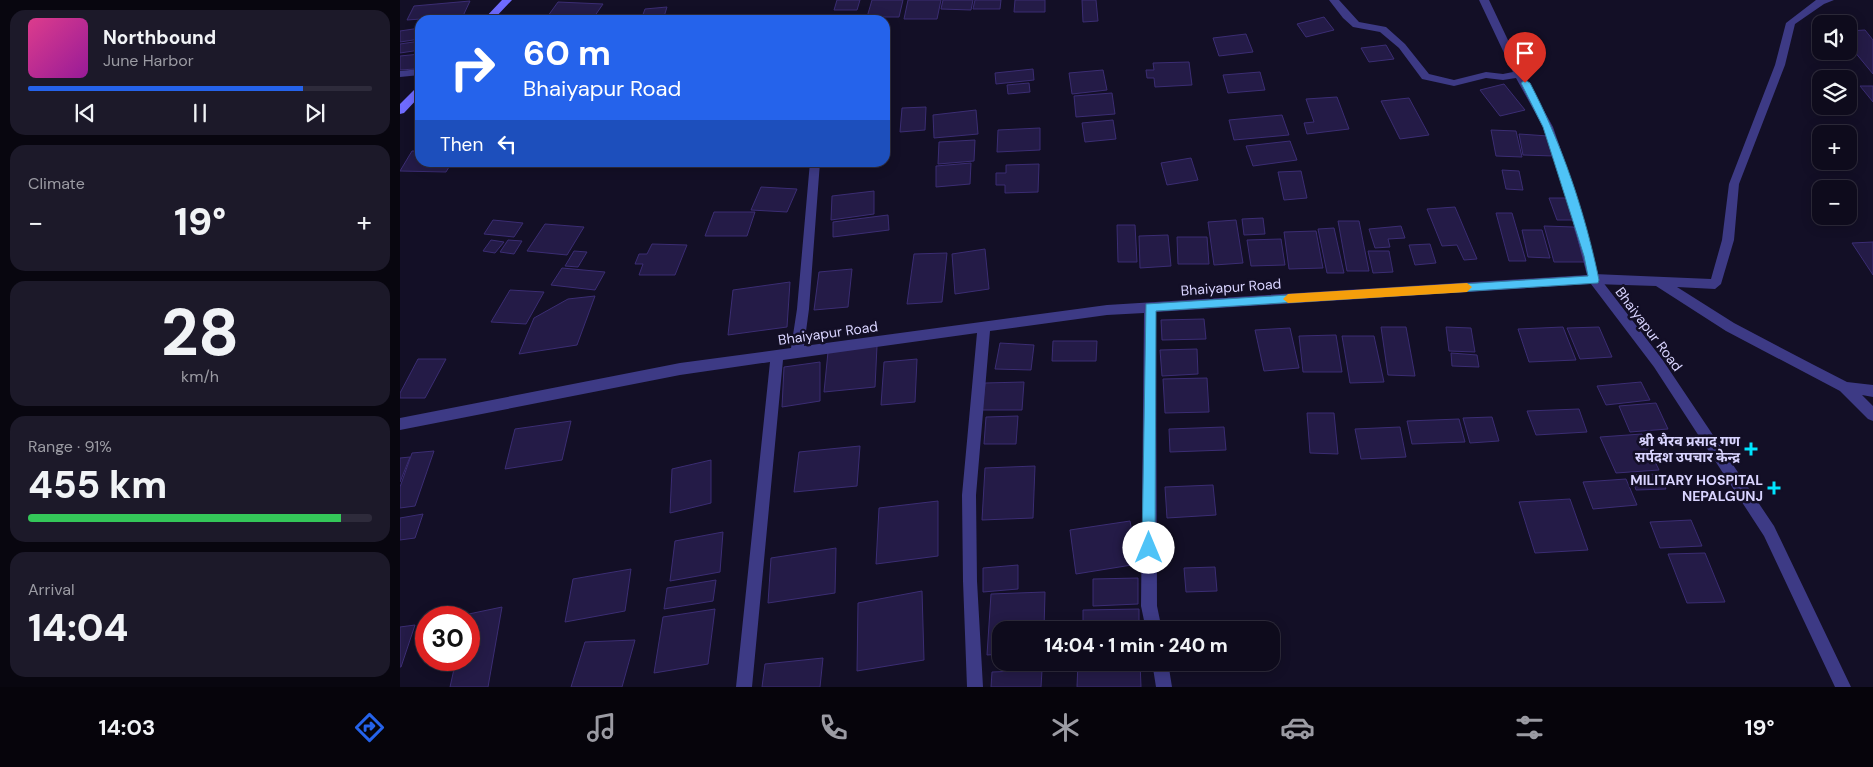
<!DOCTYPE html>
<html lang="en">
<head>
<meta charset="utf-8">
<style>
  :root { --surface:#0e0b1c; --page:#1c1929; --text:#f1f3f6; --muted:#9b9ba3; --line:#2e2b3b; --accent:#2563eb }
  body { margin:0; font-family:"DM Sans","Noto Sans Devanagari",sans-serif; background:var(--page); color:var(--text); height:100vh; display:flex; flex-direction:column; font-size:19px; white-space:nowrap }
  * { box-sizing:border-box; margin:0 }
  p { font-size:16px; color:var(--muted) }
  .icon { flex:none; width:28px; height:28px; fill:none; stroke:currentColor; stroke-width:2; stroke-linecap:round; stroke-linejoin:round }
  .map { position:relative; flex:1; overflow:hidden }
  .details { display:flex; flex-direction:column; gap:10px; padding:10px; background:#08060f; width:400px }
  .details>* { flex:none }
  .top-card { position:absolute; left:15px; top:15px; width:475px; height:152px; border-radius:15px; box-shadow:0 2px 12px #0003,0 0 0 1px var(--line); background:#2563eb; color:#fff; overflow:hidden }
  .controls { position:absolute; left:1412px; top:15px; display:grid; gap:10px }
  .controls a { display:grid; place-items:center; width:45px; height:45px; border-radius:10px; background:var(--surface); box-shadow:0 2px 12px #0003,0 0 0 1px var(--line); font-size:25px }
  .speed { position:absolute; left:15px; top:606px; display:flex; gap:10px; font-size:25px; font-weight:700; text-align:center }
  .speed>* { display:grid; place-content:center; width:65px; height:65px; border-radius:50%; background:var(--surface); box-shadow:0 2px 12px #0003,0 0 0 1px var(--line); line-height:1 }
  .speed .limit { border:8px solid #d22; background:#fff; color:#111 }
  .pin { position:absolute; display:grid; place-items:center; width:42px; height:42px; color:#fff; margin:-51px -21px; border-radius:50% 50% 50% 0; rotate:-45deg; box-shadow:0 0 5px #0007 }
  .pin .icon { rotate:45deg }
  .me { position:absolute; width:55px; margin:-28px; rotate:0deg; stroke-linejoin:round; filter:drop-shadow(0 0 4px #0008) }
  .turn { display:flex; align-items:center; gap:18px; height:105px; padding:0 25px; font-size:22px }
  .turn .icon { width:65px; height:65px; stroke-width:2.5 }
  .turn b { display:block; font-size:35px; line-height:42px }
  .then { display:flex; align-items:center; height:48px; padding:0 25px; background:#0003; gap:10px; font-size:19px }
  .big { font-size:38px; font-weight:800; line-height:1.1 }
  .details .card { flex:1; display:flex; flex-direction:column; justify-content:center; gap:8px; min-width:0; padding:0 18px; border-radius:15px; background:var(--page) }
  .details .dial { align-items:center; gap:0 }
  .dial b { font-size:65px; line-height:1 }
  .song { display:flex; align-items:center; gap:15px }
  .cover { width:60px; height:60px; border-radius:8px; background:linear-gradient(135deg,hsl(330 70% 55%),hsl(300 70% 35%)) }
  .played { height:5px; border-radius:2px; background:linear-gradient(90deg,var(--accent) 80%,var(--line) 80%) }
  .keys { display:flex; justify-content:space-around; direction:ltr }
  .heat { display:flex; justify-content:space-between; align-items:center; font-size:28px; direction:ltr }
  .charge { height:8px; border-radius:4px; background:linear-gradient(90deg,#34c759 91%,var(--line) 0) }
  .trip { position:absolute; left:592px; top:621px; width:288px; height:50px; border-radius:15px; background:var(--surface); box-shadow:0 2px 12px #0003,0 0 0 1px var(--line); font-weight:800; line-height:50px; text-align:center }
  .tab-bar { display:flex; height:80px; justify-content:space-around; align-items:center; background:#06040b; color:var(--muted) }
  .tab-bar .icon { width:35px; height:35px }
  .tab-bar .on { color:var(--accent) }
  .tab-bar b { font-size:22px; color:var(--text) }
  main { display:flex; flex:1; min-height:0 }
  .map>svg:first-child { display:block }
  .building { fill:#241b47; stroke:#3b2d73 }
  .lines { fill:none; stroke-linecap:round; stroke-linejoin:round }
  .lane { fill:#3d3a85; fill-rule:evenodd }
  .street { fill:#3d3a85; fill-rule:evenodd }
  .secondary { fill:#6f6bff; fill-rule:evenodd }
  .route { fill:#4fc3f7; stroke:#337fa1 }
  .slow { fill:#f59e0b }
  .poi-dot { fill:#00e5ff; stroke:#130f26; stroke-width:2 }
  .labels { text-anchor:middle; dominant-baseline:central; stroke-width:5; stroke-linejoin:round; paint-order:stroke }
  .street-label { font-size:14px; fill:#d9d4ff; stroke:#130f26 }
  .poi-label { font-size:14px; font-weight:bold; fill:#d9d4ff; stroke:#130f26; text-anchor:end }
</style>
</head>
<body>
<main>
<section class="details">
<div class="card">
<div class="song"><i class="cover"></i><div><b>Northbound</b><p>June Harbor</p></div></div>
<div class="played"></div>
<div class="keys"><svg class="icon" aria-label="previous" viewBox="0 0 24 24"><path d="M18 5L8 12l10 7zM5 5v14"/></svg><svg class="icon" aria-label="pause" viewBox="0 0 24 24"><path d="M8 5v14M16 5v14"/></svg><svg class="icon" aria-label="next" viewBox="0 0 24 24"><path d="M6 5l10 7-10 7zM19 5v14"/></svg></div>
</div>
<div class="card"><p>Climate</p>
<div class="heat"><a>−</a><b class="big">19°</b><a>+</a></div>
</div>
<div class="card dial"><b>28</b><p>km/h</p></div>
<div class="card"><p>Range · 91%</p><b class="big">455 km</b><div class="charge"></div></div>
<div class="card"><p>Arrival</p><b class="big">14:04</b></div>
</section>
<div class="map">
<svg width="1473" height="687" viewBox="0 0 1473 687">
  <rect width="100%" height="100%" fill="#130f26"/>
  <path class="building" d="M437,0H460L457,10H434Z
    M472,0H503L499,17H467Z
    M508,0H541L537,19H504Z
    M543,0H573L571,10L541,9Z
    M575,0H601L600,9H573Z
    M615,0H645V12H614Z
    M682,0H696L698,21L683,22Z
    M70,1L63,16L7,20L14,6Z
    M158,2L203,4L192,20H145Z
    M267,7L263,20H241L245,9Z
    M924,17L934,30L906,37L897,24Z
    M20,28V39L0,42V31Z
    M1465,30L1473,40V74L1449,45V31Z
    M846,34L853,52L819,56L813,38Z
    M20,41V50L0,53V44Z
    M986,45L994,59L969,62L961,48Z
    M20,54L15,69L0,70V56Z
    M789,62L792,85L755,87L754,78H747L746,70H754L753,63Z
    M633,69L634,80L596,84L595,73Z
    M703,70L707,90L672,94L669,73Z
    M860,72L865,90L828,93L823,75Z
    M629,83L630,92L608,94L607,85Z
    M1104,84L1125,110L1100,116L1080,90Z
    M1460,86H1473V102Z
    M712,93L715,114L676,117L674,96Z
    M937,97L949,129L907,134L904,123L914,122L906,99Z
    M1009,98L1029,135L1000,139L981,101Z
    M526,107L525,130L500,132L502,108Z
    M576,110L578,134L534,138L533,115Z
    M882,115L889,135L834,140L829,120Z
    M713,120L716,139L685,142L682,123Z
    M640,128V150L597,152L598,130Z
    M1091,130L1116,131L1122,157L1096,156Z
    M1119,134L1148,136L1154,156L1123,155Z
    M575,140L574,161L538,164L539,142Z
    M890,141L897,160L853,166L846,146Z
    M12,151H20V162H52L46,172L0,171Z
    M791,158L798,180L767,185L761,163Z
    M571,163L570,184L536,187V166Z
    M639,164L638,192L605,193V185H596V173H606V165Z
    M1102,170L1119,171L1123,190L1106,189Z
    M901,171L907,198L884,200L878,172Z
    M361,187L397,189L387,212L351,210Z
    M474,191V214L431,220L432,196Z
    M1149,198H1168L1176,220H1157Z
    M1055,207L1077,259L1064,260L1057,245L1042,246L1027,209Z
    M314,212H355L347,236H305Z
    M1096,213H1112L1126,261H1109Z
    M488,215L489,230L433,237V222Z
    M863,218L865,234L844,235L842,219Z
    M93,220L123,223L114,237L84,234Z
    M836,220L843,263L814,265L808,222Z
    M938,221H959L969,271H947Z
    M145,224L184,227L167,255L127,251Z
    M717,225H735L737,262H718Z
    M1001,226L1005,238L988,239L990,247L975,248L969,229Z
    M1144,226L1174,227L1185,262H1154Z
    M934,228L944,273H927L918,229Z
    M1122,230H1142L1150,258L1128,257Z
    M916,231L923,268L889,269L884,232Z
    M768,235L771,266L740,268L739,236Z
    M777,237H807L809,264H778Z
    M881,239L885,265L851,266L847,240Z
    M91,240L104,242L95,253L83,251Z
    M108,240L122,241L114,254L100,252Z
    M1473,242V275L1452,243Z
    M252,244L287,245L275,275H239L243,264H235L239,254H247Z
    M1030,244L1036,263L1015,265L1009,245Z
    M585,249L589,289L555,294L552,254Z
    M174,251L187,252L178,267L165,266Z
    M968,251H989L993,272L973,273Z
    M547,253L542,302L507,304L514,254Z
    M162,268L205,272L195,290L151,285Z
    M452,269L448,307L414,310L419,272Z
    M390,282L387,327L328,335L333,290Z
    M110,290L144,292L126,324L91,322Z
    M195,296L177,345L119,354L134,318L168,299Z
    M804,319L806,339L762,340L761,320Z
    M981,327H1006L1015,376L988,375Z
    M1046,327L1071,328L1075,352L1049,351Z
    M1163,327L1176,360L1129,362L1118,329Z
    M1199,327L1212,357L1180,359L1167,328Z
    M890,328L899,368L864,371L855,330Z
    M936,335L942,372H903L899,336Z
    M942,336H974L984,382L950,383Z
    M653,341H697L696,361H652Z
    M600,343L634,345L631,370L595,369Z
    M477,346L475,387L424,392L428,352Z
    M797,349L798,374L762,376L760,350Z
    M1051,353L1077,355L1079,367L1052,366Z
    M18,359H46L25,398H0V393Z
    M517,359L515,402L481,405L484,362Z
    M420,362V401L382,407L384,367Z
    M807,378L809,412L765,413L763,379Z
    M624,382L622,410H582L585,383Z
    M1241,382L1250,400L1206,405L1197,386Z
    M1256,403L1268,429L1230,432L1219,406Z
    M1179,409L1187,432L1136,435L1127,411Z
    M907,413H934L938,454L910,453Z
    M618,416L616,444H584L586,417Z
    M1092,417L1099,441L1070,443L1063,418Z
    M1059,419L1065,442L1012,444L1007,421Z
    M171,421L162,460L105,469L115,429Z
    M824,427L826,450L770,452L769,429Z
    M1000,427L1006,457L961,459L955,429Z
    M1242,434L1259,470L1216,473L1200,437Z
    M460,446L457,486L394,492L399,452Z
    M34,451L15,506L0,508V487L12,453Z
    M10,457L0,482V458Z
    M311,460V503L270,513L272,469Z
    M635,466L633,518L582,520L585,468Z
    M1260,474L1266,489L1236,490L1231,475Z
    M1226,479L1237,505L1193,509L1183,482Z
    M813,485L816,515L767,518L765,487Z
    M1170,499L1188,550L1135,553L1119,502Z
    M538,501V556L476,564L479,508Z
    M23,514L15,538L0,540V518Z
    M1291,520L1302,546L1260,548L1250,522Z
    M730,521L738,564L676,574L670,530Z
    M323,532L320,572L270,581L275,541Z
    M436,548L435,593L368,603L371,558Z
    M1305,553L1325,602L1287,603L1268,554Z
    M618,565V589L583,592V568Z
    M815,567L817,591L786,592L784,568Z
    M231,569L225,611L165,622L173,579Z
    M738,578V604L693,606V579Z
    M316,580L313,601L264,609L267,588Z
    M522,591L524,660L457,671L458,603Z
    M645,592L644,630H601V654L587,655L591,594Z
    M102,607L88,687H50L56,660H69V618H64V615Z
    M315,609L308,664L254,673L263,617Z
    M739,609V630H683V610Z
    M15,625L1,667H0V627Z
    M235,640L222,687H171L185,642Z
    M423,658L420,687H362L365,664Z
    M678,662H740L741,687H677Z
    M642,670L641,687H591L592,672Z"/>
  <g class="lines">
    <path class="lane" d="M1416,0H1434L1424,4L1395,24L1385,65L1339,184L1334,240L1321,284L1315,289L1277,287L1334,323L1412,364L1447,382L1473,385V397L1462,395L1473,406V421L1468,419L1440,391L1326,331L1256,286L1194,284L1188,279L1194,274L1311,279L1322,240L1329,184L1375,65L1386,23Z"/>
    <path class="street" d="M929,0H939L959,22L986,27L1005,44L1029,74L1054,80L1086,72L1103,74L1113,72L1079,0H1089L1124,74L1153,127L1173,185L1199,277L1262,359L1374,526L1451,687H1435L1364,536L1254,367L1191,284L756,312L757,606L762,630H746L741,606L744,313L707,315L590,331L576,495L577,581L583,687H567L563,581L562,495L577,333L383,360L352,687H336L370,362L280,375L0,430V418L280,363L391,348L397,309L410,162H420L409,309L404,346L707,305L1187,275L1163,185L1143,127L1116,78L1103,80L1086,78L1054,86L1022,79L999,48L980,32L953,27L943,18Z
      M20,69V75L0,77V71Z
      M752,662H768L772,687H756Z"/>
    <path class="secondary" d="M102,0H112L93,20H83Z
      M20,87V96L4,113L0,114V104L16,88Z"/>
  </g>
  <path class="route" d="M1125,80L1130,83C1162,144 1185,212 1199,280L1198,283L756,311L755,548L753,553L749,555L744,553L742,548L746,304L1188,276L1184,256L1143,127L1121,83Z"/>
  <path class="slow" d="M1067,283L1072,287L1067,292L888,303L883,299L888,294Z"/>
  <g class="poi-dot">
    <path d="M1348.5 441.5h5v5h5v5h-5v5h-5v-5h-5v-5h5z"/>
    <path d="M1371.5 480.5h5v5h5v5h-5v5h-5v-5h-5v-5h5z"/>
  </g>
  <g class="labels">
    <g class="street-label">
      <text transform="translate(831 287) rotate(-4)">Bhaiyapur Road</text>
      <text transform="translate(1249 329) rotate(53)">Bhaiyapur Road</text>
      <text transform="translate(428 333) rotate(-8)">Bhaiyapur Road</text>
    </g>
    <g class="poi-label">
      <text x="1340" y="441">श्री भैरव प्रसाद गण<tspan x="1340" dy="16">सर्पदश उपचार केन्द्र</tspan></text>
      <text x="1363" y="480">MILITARY HOSPITAL<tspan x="1363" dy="16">NEPALGUNJ</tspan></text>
    </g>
  </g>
</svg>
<div class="controls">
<a><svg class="icon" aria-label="sound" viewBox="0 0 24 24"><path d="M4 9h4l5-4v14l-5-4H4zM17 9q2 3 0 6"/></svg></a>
<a><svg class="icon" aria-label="layers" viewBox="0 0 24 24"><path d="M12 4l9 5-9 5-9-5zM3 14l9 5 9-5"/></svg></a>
<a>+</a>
<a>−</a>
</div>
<div class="speed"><div class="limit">30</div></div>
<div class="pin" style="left:1125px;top:83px;background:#d93025"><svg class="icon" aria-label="arrive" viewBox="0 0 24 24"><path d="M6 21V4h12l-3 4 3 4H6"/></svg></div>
<svg class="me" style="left:749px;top:548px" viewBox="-20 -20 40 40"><circle r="19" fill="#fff"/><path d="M0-13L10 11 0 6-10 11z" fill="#4fc3f7"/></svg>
<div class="trip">14:04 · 1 min · 240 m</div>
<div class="top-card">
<div class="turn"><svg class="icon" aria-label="right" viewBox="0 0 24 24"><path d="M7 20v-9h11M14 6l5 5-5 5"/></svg><div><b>60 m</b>Bhaiyapur Road</div></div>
<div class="then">Then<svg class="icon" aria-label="left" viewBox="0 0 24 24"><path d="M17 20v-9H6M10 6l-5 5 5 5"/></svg></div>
</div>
</div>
</main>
<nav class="tab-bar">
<b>14:03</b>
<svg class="icon on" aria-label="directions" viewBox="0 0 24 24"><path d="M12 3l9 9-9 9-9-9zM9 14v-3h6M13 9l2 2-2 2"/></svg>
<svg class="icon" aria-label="music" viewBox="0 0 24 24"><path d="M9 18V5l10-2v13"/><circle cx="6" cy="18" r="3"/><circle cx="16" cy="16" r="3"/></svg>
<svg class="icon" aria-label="phone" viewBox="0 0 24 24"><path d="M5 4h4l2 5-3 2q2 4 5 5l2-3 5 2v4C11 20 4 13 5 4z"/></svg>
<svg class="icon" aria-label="climate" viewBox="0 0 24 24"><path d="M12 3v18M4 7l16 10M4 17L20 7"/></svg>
<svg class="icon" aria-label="car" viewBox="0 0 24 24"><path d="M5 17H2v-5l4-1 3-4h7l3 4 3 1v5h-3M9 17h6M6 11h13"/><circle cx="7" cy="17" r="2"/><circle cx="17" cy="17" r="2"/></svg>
<svg class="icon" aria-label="filters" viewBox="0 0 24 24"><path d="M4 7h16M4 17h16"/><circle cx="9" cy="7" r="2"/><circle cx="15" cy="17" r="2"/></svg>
<b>19°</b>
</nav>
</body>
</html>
